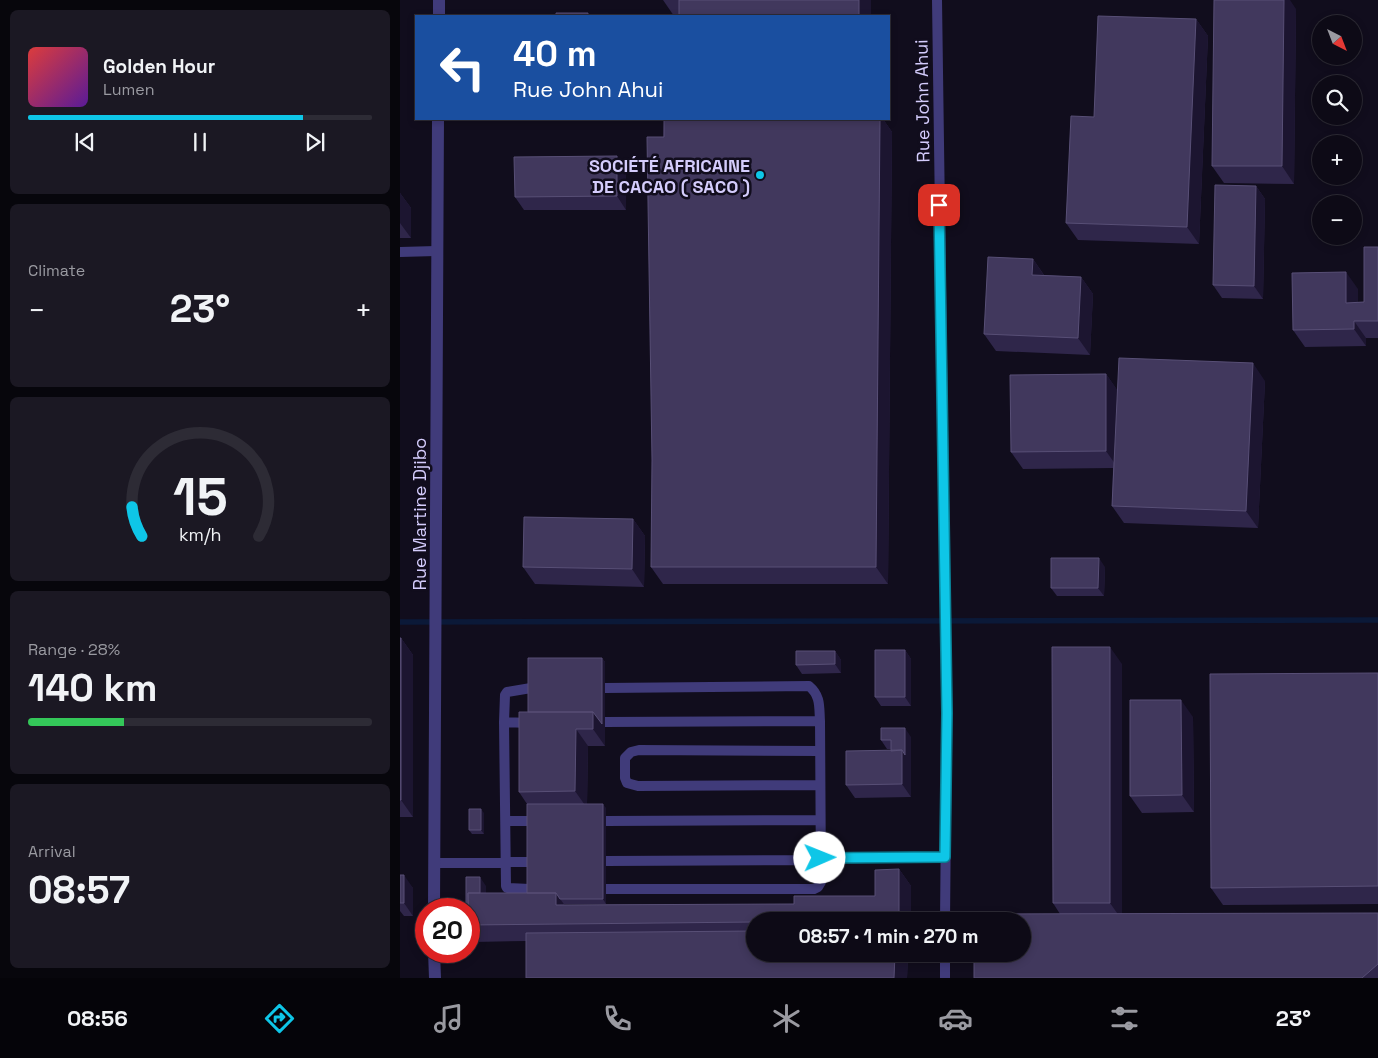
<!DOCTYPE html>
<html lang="en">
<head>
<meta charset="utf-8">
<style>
  :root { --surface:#0d0a16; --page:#1b1823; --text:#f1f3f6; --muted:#9a9aa1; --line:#2d2b35; --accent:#0ec6e7 }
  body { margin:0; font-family:"Space Grotesk",sans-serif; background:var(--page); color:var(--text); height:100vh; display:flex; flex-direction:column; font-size:19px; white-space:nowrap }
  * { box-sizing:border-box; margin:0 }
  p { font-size:16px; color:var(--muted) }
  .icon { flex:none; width:28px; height:28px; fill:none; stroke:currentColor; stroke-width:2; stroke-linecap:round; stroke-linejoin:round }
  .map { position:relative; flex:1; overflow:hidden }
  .sheet { display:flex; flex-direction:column; gap:10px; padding:10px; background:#07060c; width:400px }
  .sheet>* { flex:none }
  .guide { position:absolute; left:15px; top:15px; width:475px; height:105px; border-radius:0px; box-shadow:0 2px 8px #0003,0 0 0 1px var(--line); background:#1a4fa0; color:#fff; overflow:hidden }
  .needle { width:32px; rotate:138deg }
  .buttons { position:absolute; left:912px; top:15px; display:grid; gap:10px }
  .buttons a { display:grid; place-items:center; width:50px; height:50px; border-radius:50%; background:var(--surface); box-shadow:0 2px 8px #0003,0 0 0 1px var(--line); font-size:25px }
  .speed { position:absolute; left:15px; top:898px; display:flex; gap:10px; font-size:25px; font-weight:700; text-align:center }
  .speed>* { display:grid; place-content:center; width:65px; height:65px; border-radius:50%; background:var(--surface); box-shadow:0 2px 8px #0003,0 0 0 1px var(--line); line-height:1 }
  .speed .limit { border:8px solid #d22; background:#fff; color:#111 }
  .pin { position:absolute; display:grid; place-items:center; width:42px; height:42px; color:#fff; margin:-21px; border-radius:10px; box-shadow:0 2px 8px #0006 }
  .me { position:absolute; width:55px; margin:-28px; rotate:89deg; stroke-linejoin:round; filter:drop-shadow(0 0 4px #0008) }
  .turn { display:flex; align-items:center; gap:18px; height:105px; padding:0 15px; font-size:22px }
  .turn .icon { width:65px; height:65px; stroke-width:2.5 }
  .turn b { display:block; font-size:35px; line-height:42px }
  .big { font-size:38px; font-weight:700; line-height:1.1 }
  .sheet .widget { flex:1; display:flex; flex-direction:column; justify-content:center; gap:8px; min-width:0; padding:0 18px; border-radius:8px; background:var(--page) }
  .sheet .dial { align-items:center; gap:0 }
  .dial svg { height:130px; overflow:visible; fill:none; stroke:var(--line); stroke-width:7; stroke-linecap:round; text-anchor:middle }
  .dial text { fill:var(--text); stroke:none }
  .song { display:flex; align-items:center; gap:15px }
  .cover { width:60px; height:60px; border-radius:8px; background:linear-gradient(135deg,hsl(0 70% 55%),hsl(270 70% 35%)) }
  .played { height:5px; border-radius:2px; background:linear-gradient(90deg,var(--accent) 80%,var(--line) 80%) }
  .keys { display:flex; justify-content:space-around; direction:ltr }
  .heat { display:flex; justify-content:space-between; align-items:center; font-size:28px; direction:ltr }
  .charge { height:8px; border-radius:4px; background:linear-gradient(90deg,#34c759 28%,var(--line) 0) }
  .trip { position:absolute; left:346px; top:912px; width:285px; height:50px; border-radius:25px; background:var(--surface); box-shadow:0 2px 8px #0003,0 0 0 1px var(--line); font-weight:700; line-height:50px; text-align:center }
  .dock { display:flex; height:80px; justify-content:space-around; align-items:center; background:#050409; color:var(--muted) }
  .dock .icon { width:35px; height:35px }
  .dock .active { color:var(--accent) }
  .dock b { font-size:22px; color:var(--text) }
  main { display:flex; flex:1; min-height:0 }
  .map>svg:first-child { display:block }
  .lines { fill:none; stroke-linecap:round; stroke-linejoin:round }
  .stream { stroke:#0b1938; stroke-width:5.5 }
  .lane { stroke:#403b7a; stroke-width:10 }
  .street { stroke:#403b7a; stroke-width:12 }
  .wall { fill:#2f264a }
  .shaded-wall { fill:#1c1530 }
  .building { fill:#41385d; stroke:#584f76 }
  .route-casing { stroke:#098196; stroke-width:12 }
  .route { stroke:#0ec6e7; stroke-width:9 }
  .poi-dot { fill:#0ec6e7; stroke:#110d1d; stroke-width:2 }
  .labels { text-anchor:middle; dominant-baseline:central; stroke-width:5; stroke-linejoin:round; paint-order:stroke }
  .street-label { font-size:18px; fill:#d4ccfc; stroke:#110d1d }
  .poi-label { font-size:18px; font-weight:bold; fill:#d4ccfc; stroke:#110d1d; text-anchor:end }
</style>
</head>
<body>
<main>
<section class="sheet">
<div class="widget">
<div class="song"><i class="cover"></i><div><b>Golden Hour</b><p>Lumen</p></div></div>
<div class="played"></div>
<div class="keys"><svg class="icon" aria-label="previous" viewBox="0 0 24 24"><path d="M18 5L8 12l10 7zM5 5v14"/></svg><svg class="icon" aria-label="pause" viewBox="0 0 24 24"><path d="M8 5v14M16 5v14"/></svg><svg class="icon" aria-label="next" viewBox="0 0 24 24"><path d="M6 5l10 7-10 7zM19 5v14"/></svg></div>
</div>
<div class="widget"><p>Climate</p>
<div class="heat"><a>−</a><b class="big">23°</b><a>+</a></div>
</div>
<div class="widget dial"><svg viewBox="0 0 100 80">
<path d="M14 69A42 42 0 1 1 86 69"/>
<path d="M14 69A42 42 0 0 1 8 51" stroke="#0ec6e7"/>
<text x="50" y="56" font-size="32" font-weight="700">15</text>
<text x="50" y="72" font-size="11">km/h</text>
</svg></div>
<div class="widget"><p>Range · 28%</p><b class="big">140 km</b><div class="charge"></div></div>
<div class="widget"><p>Arrival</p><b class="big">08:57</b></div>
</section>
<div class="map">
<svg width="978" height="978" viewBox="0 0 978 978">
  <rect width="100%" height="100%" fill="#110d1d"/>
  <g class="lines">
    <path class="stream" d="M0,622L978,620"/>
    <path class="lane" d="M537,0L547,713L545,921
      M0,252L36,251
      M205,688L409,686C421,696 419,707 420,721L421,882L418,887L414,889H206
      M104,722L131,723
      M205,722L420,721
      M420,785L238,786L227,783L225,778V758L231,752L239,750L420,751
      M106,821H130
      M206,821L420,820
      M420,858L545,857
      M206,861L420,860
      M106,862H130
      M35,863H106
      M130,889L107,888L106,886L104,722L105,695L107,692L131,688
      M545,978V954"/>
    <path class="street" d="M39,16V0
      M34,909L38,119
      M34,951L35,978"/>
  </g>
  <path class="wall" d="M263,0H471V16H274Z
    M896,9L894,184L824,183L812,166Z
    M796,19L808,36L799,244L678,240L666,223L694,117Z
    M264,119H483L492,132L488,584H263L251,567Z
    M217,156L226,169V210H124L115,197Z
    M856,186L865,199L863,299L822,298L813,285Z
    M0,193L11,208V238H0Z
    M978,247V338H966V346L905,347L893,330L958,289V302H964Z
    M633,259L644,275L681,277L693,294L690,355L596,351L584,334Z
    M706,374L717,390L865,381L858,528L724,523L712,506L713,468L623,469L611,452Z
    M233,519L245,536L244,587L135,584L123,567Z
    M705,567L704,596H657L651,588Z
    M0,638H1L13,655V817H0Z
    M505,650L511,659V706H481L475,697Z
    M435,651L441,660V673L402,674L396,665Z
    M202,658L205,662V746H188L187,804L206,808V904H163L164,905L394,904L475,896L499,869L511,886V921H355V954H508L507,978L126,941L73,942L69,936V909L86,886V893H127V804L119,792Z
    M722,664V914H978V978H574L660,914L653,903Z
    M978,673V904L823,905L811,888Z
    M793,717L794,812L742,813L730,796Z
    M511,737V797L455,798L446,785L491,751V749H487L481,740Z
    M84,813V834H72L69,830Z
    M0,875L13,888V916H4L0,911Z"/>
  <path class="shaded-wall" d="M459,0H471V16H459Z
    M884,0H890L896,9L894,184L882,166Z
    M796,19L808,36L799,244L787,227Z
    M480,119H483L492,132L488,584L476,567Z
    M217,156L226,169V210L217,196Z
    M856,186L865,199L863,299L854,286Z
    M0,193L11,208V238L0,223Z
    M633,259L645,277L632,275Z
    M946,272L958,289V320L946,303Z
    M681,277L693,294L690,355L678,338Z
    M954,321L966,338V346L954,329Z
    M853,363L865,381L858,528L846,511Z
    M706,374L718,391V468L706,451Z
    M233,519L245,536L244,587L232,569Z
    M699,558L705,567L704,596L698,588Z
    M1,638L13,655V817L1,800Z
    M710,647L722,664V920L710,903Z
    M505,650L511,659V706L505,697Z
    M435,651L441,660V673L435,664Z
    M202,658L205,662V746L193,729V712Z
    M781,700L793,717L794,812L782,795Z
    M505,728L511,737V797L502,784V750Z
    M176,729L188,746L187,808L175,791Z
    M203,804L206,808V904L203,899Z
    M81,809L84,813V834L81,830Z
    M499,869L511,886V921H499Z
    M4,875L13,888V916L4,903Z
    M80,877L86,886V910L80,901Z
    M156,893L168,910L156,905Z
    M495,954H508L507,978H494Z"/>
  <path class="building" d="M279,0H459V16H279Z
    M814,0H884L882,166H812Z
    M156,13H188V16H156Z
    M698,16L796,19L787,227L666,223L671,116L694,117Z
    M264,119H480L476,567H251L252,460L247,137H264Z
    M217,156V196L115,197L114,157Z
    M815,185L856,186L854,286L813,285Z
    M964,247H978V321H954V329L893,330L892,273L946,272V303L964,302Z
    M588,257L633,259L632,275L681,277L678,338L584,334Z
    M719,358L853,363L846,511L712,506Z
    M706,374V451L611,452L610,375Z
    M124,517L233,519L232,569L123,567Z
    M651,558H699L698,588H651Z
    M0,638H1V800H0Z
    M652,647H710V903H653Z
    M475,650H505V697H475Z
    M396,651H435V664L396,665Z
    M128,658H202V724L193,712H128Z
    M978,673V886L811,888L810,674Z
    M730,700H781L782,795L730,796Z
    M119,712H193V729H176L175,791L119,792Z
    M481,728H505V755L502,750L491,751V740H481Z
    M502,750V784L446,785V751Z
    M127,804H203V899H160L156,893H127Z
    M69,809H81V830H69Z
    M499,869V921H355V922L69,925L68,893H156V905L394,904V896H475V870Z
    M0,875H4V903H0Z
    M66,877H80V893H68V909H66Z
    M978,913V964L962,978H574V954H622V921H575V914Z
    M69,926L74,933H69Z
    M355,931V954H495L494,978H126V933Z"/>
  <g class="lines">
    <defs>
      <path id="route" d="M420,858L545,857L547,713L539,205"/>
    </defs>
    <use href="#route" class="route-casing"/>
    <use href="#route" class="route"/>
  </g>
  <circle class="poi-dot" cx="360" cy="175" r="5"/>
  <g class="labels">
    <g class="street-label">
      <text transform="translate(522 101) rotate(-91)">Rue John Ahui</text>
      <text transform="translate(19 514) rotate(-90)">Rue Martine Djibo</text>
    </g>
    <g class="poi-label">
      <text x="350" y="165">SOCIÉTÉ AFRICAINE<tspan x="350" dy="21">DE CACAO ( SACO )</tspan></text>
    </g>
  </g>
</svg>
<div class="buttons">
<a><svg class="needle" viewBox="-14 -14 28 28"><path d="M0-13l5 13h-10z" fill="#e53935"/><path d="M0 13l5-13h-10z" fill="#9a9aa1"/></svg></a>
<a><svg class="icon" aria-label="search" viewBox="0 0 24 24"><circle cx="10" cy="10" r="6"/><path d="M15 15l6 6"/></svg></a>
<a>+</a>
<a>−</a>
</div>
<div class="speed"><div class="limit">20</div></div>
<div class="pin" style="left:539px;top:205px;background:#d93025"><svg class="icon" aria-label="arrive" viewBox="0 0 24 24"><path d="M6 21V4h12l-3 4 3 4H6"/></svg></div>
<svg class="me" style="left:420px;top:858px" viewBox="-20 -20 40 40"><circle r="19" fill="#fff"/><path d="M0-13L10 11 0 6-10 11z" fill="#0ec6e7"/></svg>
<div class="trip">08:57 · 1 min · 270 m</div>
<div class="guide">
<div class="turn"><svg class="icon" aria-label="left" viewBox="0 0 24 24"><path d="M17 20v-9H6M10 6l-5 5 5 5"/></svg><div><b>40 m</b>Rue John Ahui</div></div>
</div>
</div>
</main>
<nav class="dock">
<b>08:56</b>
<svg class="icon active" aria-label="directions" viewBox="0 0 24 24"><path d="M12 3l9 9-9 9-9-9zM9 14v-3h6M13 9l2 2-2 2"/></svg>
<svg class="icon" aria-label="music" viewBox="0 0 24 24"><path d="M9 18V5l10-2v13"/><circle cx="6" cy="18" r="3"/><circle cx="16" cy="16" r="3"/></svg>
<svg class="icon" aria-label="phone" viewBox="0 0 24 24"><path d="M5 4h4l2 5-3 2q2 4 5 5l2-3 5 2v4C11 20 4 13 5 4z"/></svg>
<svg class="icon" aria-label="climate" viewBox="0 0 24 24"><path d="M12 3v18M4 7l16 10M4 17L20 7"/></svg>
<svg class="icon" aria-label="car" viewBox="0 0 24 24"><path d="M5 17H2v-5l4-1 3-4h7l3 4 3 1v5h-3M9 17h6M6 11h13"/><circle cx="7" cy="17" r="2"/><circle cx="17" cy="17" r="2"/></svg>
<svg class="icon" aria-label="filters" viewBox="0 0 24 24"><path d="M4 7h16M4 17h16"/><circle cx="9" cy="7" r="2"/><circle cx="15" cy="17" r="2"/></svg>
<b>23°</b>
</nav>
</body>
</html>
